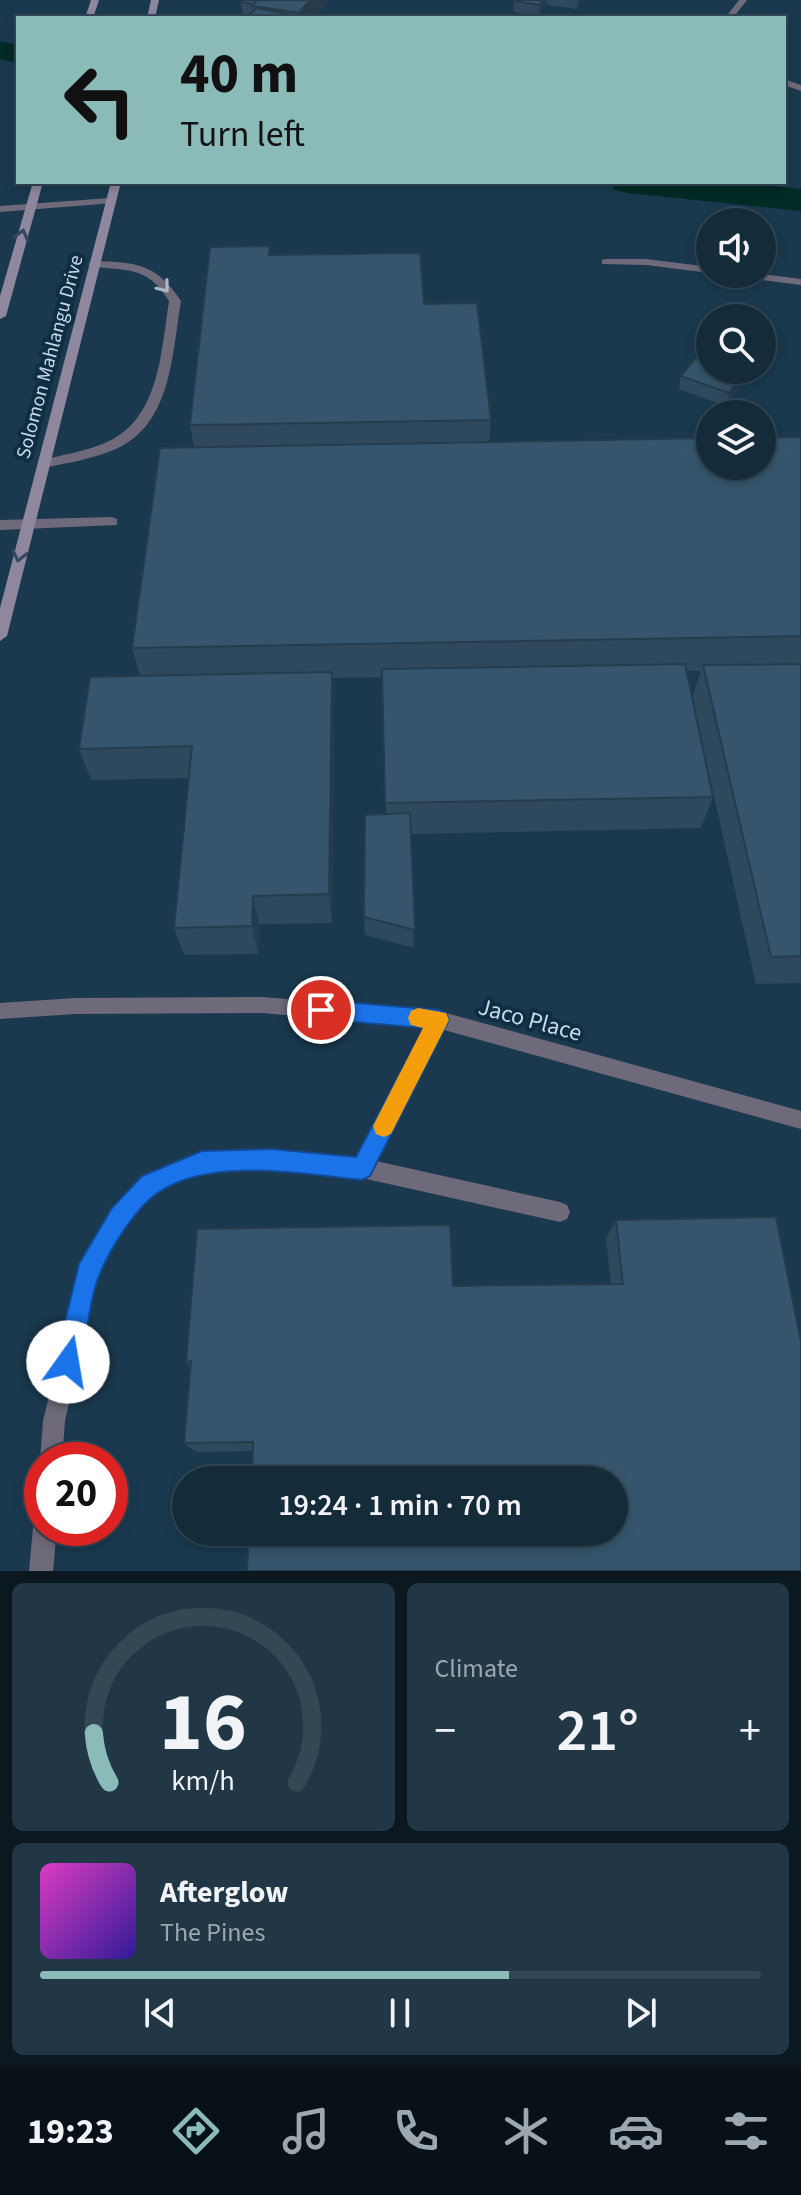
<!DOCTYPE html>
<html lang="en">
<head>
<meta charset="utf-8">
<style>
  :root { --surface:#142b3a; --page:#213745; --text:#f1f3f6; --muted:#9da7af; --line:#334754; --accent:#8bbbb9 }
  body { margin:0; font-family:"Source Sans 3",sans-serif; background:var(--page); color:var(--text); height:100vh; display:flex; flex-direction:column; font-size:30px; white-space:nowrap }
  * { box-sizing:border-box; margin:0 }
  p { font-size:26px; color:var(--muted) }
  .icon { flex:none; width:44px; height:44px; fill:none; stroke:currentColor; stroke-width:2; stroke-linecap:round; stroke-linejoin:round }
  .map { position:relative; height:1571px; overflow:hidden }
  .drawer { display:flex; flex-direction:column; gap:12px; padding:12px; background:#0b1820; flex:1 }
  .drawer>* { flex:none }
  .banner { position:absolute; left:16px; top:16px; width:770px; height:168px; border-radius:0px; box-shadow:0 4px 12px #0003,0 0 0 2px var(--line); background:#8bbbb9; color:#111; overflow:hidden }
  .tools { position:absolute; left:696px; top:208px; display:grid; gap:16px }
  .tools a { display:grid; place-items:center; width:80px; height:80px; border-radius:50%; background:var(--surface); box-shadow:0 4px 12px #0003,0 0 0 2px var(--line); font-size:40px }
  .speed { position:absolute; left:24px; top:1442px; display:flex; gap:16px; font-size:40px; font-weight:700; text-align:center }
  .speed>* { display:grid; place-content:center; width:104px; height:104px; border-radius:50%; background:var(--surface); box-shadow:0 4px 12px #0003,0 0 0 2px var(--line); line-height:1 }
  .speed .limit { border:12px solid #d22; background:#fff; color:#111 }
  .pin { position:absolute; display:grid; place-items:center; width:68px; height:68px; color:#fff; margin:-34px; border:4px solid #fff; border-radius:50%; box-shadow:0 2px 8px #0007 }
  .me { position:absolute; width:88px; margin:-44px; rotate:13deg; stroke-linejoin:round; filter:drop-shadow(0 0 6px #0008) }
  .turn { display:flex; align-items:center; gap:28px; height:168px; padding:0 32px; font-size:36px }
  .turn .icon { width:104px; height:104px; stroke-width:2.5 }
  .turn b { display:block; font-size:56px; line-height:68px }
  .big { font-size:60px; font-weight:600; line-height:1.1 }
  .drawer .widget { flex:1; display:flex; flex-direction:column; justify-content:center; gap:12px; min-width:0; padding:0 28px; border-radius:12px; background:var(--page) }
  .drawer .dial { align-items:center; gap:0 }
  .dial svg { height:208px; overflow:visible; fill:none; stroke:var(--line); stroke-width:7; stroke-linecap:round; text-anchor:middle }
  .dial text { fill:var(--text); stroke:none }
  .song { display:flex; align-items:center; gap:24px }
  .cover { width:96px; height:96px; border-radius:12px; background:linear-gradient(135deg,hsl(310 70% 55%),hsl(250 70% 35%)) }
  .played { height:8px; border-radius:4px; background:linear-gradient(90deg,var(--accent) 65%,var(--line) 65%) }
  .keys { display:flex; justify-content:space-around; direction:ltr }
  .heat { display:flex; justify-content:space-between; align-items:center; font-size:44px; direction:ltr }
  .drawer .tiles { flex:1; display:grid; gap:12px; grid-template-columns:1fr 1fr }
  .widget:last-child { grid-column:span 2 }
  .trip { position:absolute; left:172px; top:1466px; width:456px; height:80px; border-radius:40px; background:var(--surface); box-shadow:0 4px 12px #0003,0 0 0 2px var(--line); font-weight:600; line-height:80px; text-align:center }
  .menu { display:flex; height:128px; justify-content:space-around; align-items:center; background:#081117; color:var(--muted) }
  .menu .icon { width:56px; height:56px }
  .menu .on { color:var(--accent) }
  .menu b { font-size:36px; color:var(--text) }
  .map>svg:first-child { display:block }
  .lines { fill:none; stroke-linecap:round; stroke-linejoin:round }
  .canal { fill:#012b25; fill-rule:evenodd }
  .service { fill:#6f6a79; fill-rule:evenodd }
  .secondary { fill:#8f879e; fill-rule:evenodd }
  .wall { fill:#2e495d }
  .shaded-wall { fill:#263c4c }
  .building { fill:#36556c; stroke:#263c4c; stroke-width:2 }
  .oneway { stroke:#35495e }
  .oneway2 { stroke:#adb8c5 }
  .route { fill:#1a73e8; stroke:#114b97; stroke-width:2 }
  .slow { fill:#f59e0b }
  .labels { text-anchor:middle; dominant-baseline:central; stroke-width:8; stroke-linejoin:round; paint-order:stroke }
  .far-street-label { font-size:20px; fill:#c7d9e6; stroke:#0f2e43 }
  .street-label { font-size:24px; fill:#c7d9e6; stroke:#0f2e43 }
</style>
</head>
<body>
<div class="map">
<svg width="801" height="1571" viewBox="0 0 801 1571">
  <rect width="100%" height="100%" fill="#1a394e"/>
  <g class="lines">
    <path class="canal" d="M0,41L18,45V63L0,59Z
      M610,182H732L801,189V211L628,193L615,190Z"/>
    <path class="service" d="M739,0H747L733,18H725Z
      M784,79L801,85V91L784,85Z
      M110,198L115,201L114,203L0,212V206Z
      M606,259H646L710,267V273L646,265L602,264V260Z
      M94,261C136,262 157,264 181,301C172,353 172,424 116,449C93,459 67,463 43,468L38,467V461C61,455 84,452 105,443C160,420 161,351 169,301C146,264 127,272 90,266L88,264Z
      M732,274H762L801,279V285L738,277Z
      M112,517L117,519V525L0,530V520Z
      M262,997L439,1011L801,1111V1129L444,1030L376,1161L560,1202L567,1205L570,1212L567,1219L560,1222L362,1178L271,1170L202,1173L157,1191L127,1223L98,1276L65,1421L62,1460H42V1465L40,1460L43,1421L78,1273L113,1209L143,1177L202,1153L271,1150L357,1158L425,1027L262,1013L75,1014L0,1019V1003L75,998Z
      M42,1518V1528H57L53,1571H29L33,1528L37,1520Z"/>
    <path class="secondary" d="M91,0H99L93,18H85Z
      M151,0H159L155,18H147Z
      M33,182H43L6,316L0,319V296Z
      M111,182H121L7,636L0,641V608Z"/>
  </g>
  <path class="wall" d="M243,0H329L314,18H245L249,15L242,13L241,2Z
    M514,0H582L577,9L547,5V3L539,16L513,12Z
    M270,255L424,304L491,420L489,442L801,437V983L756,984L692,698L701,671H686L713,797L701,828L411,834L414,948L365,935L364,917L386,814L383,677L332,678L334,705L332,923L259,924L258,954L184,955L174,928L189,778L91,780L79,749L140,676L132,648L194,447L190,425Z
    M681,376L739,388L726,406L679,389Z
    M776,1217L253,1451L196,1452L184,1443L191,1368L186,1363L453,1286L611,1284L606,1238L616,1220Z"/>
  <path class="shaded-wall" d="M310,0H329L314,18H299V13Z
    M543,0H547V3L539,16L540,5Z
    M578,0H582L577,9Z
    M742,375L739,388L726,406L729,393Z
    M332,672L334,705L332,923L329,894Z
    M253,896L259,924L258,954L252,926Z"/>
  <path class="building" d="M243,0H257L253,4L241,2Z
    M257,0H310L299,13L252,6Z
    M514,0H543L540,5L514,1Z
    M257,8L306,18H245Z
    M270,246L269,255L420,253L424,304L477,303L491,420L190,425L210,247Z
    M695,359L710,364V370H727L742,375L729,393L681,376Z
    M801,437V636L132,648L160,448L710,438V466H762V438Z
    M685,664L713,797L385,803L382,669Z
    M801,664V956L771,957L703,665Z
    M332,672L329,894L253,896L252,926L174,928L192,746L79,749L90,677Z
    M410,813L415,930L364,917L365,815Z
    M776,1217L801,1342V1571H247L249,1532H614V1480H252L253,1442L184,1443L191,1361L186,1363L197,1229L450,1225L453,1286L623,1284L616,1220Z"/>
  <defs><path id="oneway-chevron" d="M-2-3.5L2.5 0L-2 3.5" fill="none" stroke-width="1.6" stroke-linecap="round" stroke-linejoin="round" transform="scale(2)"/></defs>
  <g class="oneway">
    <use href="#oneway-chevron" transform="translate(22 235) rotate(-75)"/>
    <use href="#oneway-chevron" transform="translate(19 556) rotate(103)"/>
  </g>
  <use class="oneway2" href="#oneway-chevron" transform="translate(164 287) rotate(51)"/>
  <path class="route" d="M321,1000L439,1010L446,1013L449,1020L370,1176L362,1180C303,1174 211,1157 159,1192C136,1207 109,1250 99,1276C87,1305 89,1340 76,1370L68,1374L59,1370L55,1362L79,1264L112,1208L142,1176L202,1151L271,1149L356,1157L424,1028L321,1019L313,1017L310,1010L313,1003Z"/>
  <path class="slow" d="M418,1008L446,1013L449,1020L391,1134L384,1137L376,1134L373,1126L423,1028L411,1025L408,1018L411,1011Z"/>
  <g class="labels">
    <g class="far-street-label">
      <text transform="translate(50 357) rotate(-75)">Solomon Mahlangu Drive</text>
    </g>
    <g class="street-label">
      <text transform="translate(530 1020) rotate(15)">Jaco Place</text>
    </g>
  </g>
</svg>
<div class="tools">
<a><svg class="icon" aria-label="sound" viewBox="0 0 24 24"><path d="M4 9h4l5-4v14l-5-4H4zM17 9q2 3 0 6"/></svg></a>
<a><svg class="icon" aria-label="search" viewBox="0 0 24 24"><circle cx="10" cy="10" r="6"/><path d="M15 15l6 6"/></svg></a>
<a><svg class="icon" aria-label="layers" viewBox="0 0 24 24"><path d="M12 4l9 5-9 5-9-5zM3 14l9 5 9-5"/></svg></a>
</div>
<div class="speed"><div class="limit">20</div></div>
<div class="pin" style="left:321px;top:1010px;background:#d93025"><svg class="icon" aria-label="arrive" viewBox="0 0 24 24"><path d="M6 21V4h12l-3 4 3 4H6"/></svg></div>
<svg class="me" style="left:68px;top:1362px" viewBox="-20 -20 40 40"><circle r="19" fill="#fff"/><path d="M0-13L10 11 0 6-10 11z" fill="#1a73e8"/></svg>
<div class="trip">19:24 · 1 min · 70 m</div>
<div class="banner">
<div class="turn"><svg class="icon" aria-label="left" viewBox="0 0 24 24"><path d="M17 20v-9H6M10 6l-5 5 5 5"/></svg><div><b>40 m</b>Turn left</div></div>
</div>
</div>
<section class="drawer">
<div class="tiles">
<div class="widget dial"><svg viewBox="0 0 100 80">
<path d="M14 69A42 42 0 1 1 86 69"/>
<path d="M14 69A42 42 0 0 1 8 50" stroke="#8bbbb9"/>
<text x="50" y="56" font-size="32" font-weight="700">16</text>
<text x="50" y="72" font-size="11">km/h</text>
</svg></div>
<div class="widget"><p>Climate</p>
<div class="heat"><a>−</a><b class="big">21°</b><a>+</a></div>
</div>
<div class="widget">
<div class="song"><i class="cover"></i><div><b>Afterglow</b><p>The Pines</p></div></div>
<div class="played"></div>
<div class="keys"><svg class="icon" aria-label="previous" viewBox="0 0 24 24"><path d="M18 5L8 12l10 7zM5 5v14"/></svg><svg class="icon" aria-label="pause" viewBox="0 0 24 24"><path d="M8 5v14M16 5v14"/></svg><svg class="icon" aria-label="next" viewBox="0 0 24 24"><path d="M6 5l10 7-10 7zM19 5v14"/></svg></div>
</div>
</div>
</section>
<nav class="menu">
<b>19:23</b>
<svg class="icon on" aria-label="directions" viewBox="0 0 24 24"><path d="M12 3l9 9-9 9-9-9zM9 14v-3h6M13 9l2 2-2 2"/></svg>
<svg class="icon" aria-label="music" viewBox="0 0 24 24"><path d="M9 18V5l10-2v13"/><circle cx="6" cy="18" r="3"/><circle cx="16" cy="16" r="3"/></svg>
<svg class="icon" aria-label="phone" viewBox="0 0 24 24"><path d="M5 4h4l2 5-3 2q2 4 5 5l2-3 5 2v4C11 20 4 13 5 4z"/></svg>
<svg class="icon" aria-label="climate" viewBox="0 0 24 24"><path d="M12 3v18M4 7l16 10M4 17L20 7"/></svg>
<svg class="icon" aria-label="car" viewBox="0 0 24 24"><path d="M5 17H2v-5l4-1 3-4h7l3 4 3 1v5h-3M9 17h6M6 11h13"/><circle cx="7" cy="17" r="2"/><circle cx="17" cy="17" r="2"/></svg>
<svg class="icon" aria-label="filters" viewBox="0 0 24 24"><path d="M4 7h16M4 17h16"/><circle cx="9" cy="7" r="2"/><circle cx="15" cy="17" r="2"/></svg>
</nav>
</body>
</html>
